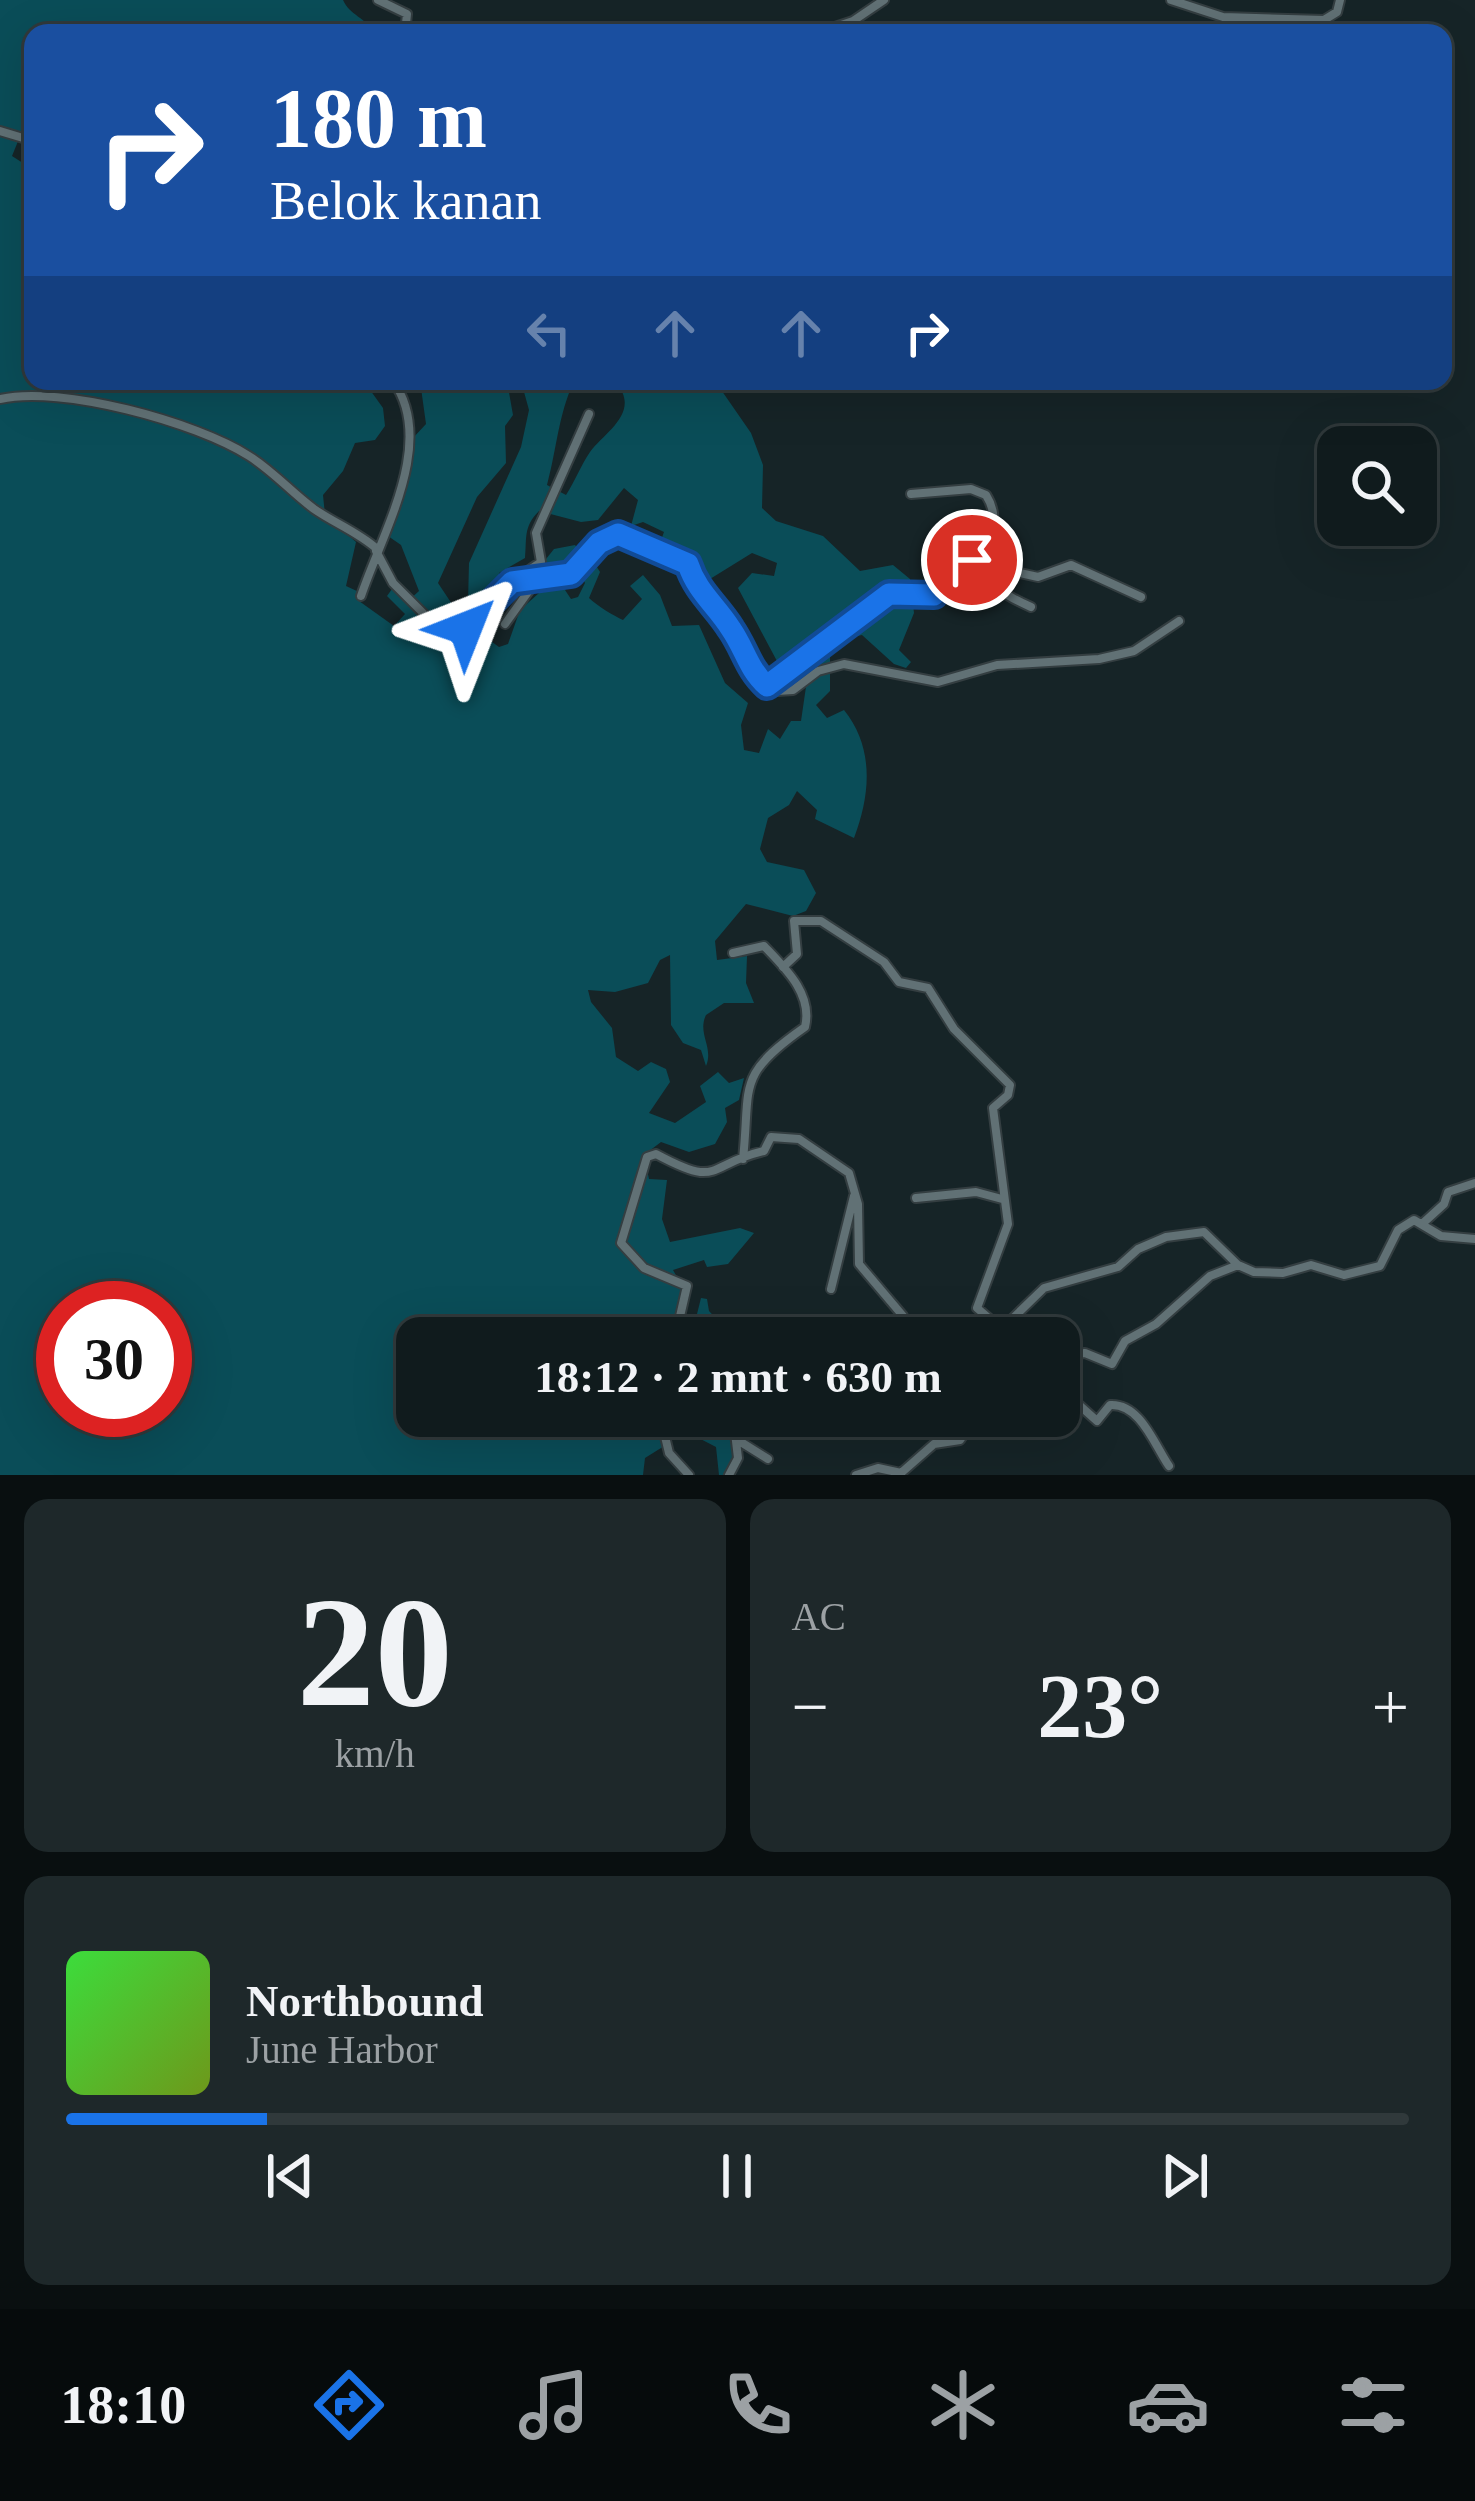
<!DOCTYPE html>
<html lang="id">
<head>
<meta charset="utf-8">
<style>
  :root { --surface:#101b1d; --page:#1e282a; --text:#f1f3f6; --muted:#9ca1a4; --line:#30393b; --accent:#1a73e8 }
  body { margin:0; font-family:Georgia,serif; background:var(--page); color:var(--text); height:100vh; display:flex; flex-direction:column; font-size:45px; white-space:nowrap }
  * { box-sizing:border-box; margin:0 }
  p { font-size:39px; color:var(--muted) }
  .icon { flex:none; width:66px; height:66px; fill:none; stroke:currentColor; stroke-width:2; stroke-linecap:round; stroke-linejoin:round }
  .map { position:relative; height:1475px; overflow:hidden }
  .side { display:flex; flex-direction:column; gap:24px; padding:24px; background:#090f10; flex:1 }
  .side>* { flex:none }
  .banner { position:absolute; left:24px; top:24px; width:1428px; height:366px; border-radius:24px; box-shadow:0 12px 48px #0002,0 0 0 3px var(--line); background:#1a4fa0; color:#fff; overflow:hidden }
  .tools { position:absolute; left:1317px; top:426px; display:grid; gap:24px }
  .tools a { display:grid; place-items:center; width:120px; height:120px; border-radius:24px; background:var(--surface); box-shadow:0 12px 48px #0002,0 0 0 3px var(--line); font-size:60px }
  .speed { position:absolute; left:36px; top:1281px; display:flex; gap:24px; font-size:60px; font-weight:700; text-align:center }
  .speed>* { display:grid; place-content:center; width:156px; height:156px; border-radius:50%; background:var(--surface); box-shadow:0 12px 48px #0002,0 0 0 3px var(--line); line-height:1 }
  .speed .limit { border:18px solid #d22; background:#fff; color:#111 }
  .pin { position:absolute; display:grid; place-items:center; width:102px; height:102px; color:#fff; margin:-51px; border:6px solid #fff; border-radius:50%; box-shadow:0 3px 12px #0007 }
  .me { position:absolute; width:132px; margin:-66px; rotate:45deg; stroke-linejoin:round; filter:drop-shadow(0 0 9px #0008) }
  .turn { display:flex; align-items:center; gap:42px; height:252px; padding:0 48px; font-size:54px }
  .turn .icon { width:156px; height:156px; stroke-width:2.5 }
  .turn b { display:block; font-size:84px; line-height:102px }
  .lanes { display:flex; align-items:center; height:114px; padding:0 48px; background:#0003; justify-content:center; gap:60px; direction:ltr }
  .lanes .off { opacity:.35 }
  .big { font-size:90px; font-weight:700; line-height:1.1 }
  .side .tile { flex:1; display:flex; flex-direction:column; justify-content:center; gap:18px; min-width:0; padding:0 42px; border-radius:24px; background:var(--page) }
  .side .dial { align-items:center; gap:0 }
  .dial b { font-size:156px; line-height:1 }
  .song { display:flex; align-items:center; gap:36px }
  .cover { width:144px; height:144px; border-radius:18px; background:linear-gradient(135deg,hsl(120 70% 55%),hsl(80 70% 35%)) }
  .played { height:12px; border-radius:6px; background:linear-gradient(90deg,var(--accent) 15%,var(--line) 15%) }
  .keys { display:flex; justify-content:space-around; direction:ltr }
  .heat { display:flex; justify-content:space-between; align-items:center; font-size:66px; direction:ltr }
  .side .tiles { flex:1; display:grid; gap:24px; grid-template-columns:1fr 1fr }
  .tile:last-child { grid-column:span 2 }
  .trip { position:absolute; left:396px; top:1317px; width:684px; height:120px; border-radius:24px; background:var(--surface); box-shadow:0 12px 48px #0002,0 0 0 3px var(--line); font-weight:700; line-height:120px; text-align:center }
  .menu { display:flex; height:192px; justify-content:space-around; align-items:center; background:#060b0c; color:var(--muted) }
  .menu .icon { width:84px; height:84px }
  .menu .active { color:var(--accent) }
  .menu b { font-size:54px; color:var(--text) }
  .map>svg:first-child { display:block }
  .green { fill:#0a4d58; fill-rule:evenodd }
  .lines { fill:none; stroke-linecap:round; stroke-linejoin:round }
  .street-casing { stroke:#343e41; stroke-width:12 }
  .street { stroke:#617175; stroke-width:8 }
  .route-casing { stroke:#114b97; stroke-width:30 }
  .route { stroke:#1a73e8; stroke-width:21 }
</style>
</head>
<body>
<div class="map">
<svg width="1475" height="1475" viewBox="0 0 1475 1475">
  <rect width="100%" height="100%" fill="#162427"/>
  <path class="green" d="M0,0H343C350,16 365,16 373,33H33V125L23,129L12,156L26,165L33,163V381H354L360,388L368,387L383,408L385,426L375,440L355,443L343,471L323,495L325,515L356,542L346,586L359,592V601L394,626L405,614L387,596L392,589L407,602L419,591L401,545L388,536L413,438L426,424L421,388L412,381H507L513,415L505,426L506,463L477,497L438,583L452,604L468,602L469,563L521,447L529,410L521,381H574C558,416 557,448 547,485L566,495C575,481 581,465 590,452C606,431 642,412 615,381H715L751,433L763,465L762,508L776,521L823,536L860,571L893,565L910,579L914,613L899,650L911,662L906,668L894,664L862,635L837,641L830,656V691L816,705L827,718L844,710C874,747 871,794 854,838L815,819L817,810L797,791L789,805L768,818L760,849L767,862L804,870L816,893L806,911L793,916L746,904L715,941L717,960L747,956L746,983L754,1003H724L706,1015C697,1034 714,1047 706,1066L701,1050L683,1043L671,1025L670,955L660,960L648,983L615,992L588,990L591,1002L612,1028L616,1057L638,1071L651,1062L666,1069L670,1082L649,1113L675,1123L706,1102L700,1086L718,1072L729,1083L744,1078L739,1100L725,1108L727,1122L715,1144L689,1152L661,1142L644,1155L649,1179L667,1180L662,1219L670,1242L740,1228L754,1233L728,1264L707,1267L704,1260L673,1270L683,1288L682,1318H696L701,1298L707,1299L709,1311L723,1326L735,1325L744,1338H417V1416H731L736,1457L725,1475H719L716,1447L685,1431L681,1422L670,1423L669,1443L645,1458L643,1475H0ZM624,488L638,500L631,526L643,522L664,532L660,543L694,563L706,588L710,579L752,553L777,563L774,576L752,573L738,588L786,678L800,670L808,673L801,721H791L780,739L768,729L759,753L744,750L741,725L748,703L725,683L699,625L672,626L660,595L643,575L630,586L642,599L623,620C614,616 596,605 589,598L600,572L595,564L581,575L585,583L578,597L571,599L565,590L572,581L565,570L579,550L575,545L554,549L534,574L539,593L520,610L508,644L499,647L488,639L489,620L508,592L499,573L525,558C527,538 523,527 539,511L581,522L598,520ZM63,1308H165V1410H63Z"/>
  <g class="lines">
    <defs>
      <path id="street" d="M378,0L407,14L405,33
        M1171,0L1223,17L1324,20L1337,12L1340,0
        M817,33L853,21L884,0
        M0,131L33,141
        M0,399C61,385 196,422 249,456C273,471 291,492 314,509C334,523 358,532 377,549
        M911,494L971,489L986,495C1017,544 935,565 1031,607
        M376,551L393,583L450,640L512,582L571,574L599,543L618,534L688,564C695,585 760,683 777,691L793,690L818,671L844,664L938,682L997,665L1099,659L1134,651L1179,621
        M513,581L541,562L536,533L589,414
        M361,596C382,533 437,442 393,381
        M505,624L536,581
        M767,686L889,594L938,593L946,573L965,561L1038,577L1071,565L1141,597
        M733,953L764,946C785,968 813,994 805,1027C735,1076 751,1085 743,1159
        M783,967L797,954L794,921H821L884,962L899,982L928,988L954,1029L1010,1085L1008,1095L993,1108L1008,1224L977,1308L991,1320
        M916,1198L976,1192L1002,1199
        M1422,1224L1444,1204L1448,1192L1475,1183
        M831,1289L854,1196
        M979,1326L1012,1338
        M675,1338L687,1286L644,1268L621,1243L647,1157L656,1154C721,1189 705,1165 764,1151L771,1137L799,1139L849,1173L858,1204L859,1264L903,1316L915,1338
        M940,1338L955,1325L1011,1320L1044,1288L1118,1267L1138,1249L1166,1237L1204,1232L1238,1265L1254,1272L1283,1273L1311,1265L1344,1275L1380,1266L1398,1230L1414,1220L1441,1236L1475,1239
        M1059,1356L1085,1353L1112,1364L1125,1341L1156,1324L1210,1276L1238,1265
        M1059,1387L1097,1421L1110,1405C1140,1403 1154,1444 1169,1466
        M660,1416L669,1453L689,1475
        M736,1439L768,1459
        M729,1475L738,1458L733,1416
        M856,1475L878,1468L901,1473L934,1444L960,1440L976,1416"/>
    </defs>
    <use href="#street" class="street-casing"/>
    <use href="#street" class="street"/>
  </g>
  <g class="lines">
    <defs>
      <path id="route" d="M466,628L512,582L571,574L599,543L618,534L688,564C697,592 716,605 731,629C745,649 748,669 767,686L889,594L934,595L946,573L972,560"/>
    </defs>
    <use href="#route" class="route-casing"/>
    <use href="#route" class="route"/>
  </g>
</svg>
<div class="tools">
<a><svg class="icon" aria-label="search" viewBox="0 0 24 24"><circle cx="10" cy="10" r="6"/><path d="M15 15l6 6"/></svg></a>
</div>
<div class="speed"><div class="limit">30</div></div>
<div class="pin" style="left:972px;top:560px;background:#d93025"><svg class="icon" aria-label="arrive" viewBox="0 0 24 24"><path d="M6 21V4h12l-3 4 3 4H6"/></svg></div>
<svg class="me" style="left:466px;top:628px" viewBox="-20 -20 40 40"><path d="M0-17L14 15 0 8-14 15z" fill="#1a73e8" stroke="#fff" stroke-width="4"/></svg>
<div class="trip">18:12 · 2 mnt · 630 m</div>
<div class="banner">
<div class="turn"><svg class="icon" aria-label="right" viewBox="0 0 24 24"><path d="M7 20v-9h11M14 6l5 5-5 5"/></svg><div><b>180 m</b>Belok kanan</div></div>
<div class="lanes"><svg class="icon off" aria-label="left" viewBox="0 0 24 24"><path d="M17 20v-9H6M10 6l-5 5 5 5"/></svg><svg class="icon off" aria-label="ahead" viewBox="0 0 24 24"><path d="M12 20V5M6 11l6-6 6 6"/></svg><svg class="icon off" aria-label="ahead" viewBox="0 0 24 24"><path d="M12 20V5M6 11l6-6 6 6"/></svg><svg class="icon" aria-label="right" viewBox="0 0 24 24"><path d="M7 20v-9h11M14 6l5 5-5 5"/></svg></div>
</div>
</div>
<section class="side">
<div class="tiles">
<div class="tile dial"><b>20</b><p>km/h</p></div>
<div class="tile"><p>AC</p>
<div class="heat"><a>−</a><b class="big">23°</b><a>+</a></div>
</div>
<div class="tile">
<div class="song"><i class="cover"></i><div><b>Northbound</b><p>June Harbor</p></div></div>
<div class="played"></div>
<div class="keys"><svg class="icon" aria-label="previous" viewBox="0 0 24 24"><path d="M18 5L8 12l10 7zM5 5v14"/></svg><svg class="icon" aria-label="pause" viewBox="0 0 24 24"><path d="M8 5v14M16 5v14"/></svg><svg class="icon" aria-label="next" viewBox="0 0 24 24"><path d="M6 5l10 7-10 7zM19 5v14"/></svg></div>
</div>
</div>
</section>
<nav class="menu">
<b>18:10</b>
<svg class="icon active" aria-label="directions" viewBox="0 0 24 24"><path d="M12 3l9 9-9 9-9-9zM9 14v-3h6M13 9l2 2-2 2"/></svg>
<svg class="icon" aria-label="music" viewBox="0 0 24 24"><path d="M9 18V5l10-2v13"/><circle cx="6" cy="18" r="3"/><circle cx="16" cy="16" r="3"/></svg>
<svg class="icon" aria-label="phone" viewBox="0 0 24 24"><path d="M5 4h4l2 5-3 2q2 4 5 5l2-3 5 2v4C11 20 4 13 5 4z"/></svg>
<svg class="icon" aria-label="climate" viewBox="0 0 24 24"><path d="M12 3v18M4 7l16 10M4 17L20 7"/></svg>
<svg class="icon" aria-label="car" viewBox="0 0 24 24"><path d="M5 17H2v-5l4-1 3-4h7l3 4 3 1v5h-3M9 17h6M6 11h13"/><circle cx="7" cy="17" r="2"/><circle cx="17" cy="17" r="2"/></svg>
<svg class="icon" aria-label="filters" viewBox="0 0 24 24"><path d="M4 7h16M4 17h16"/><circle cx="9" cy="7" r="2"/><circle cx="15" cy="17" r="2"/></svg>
</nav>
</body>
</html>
